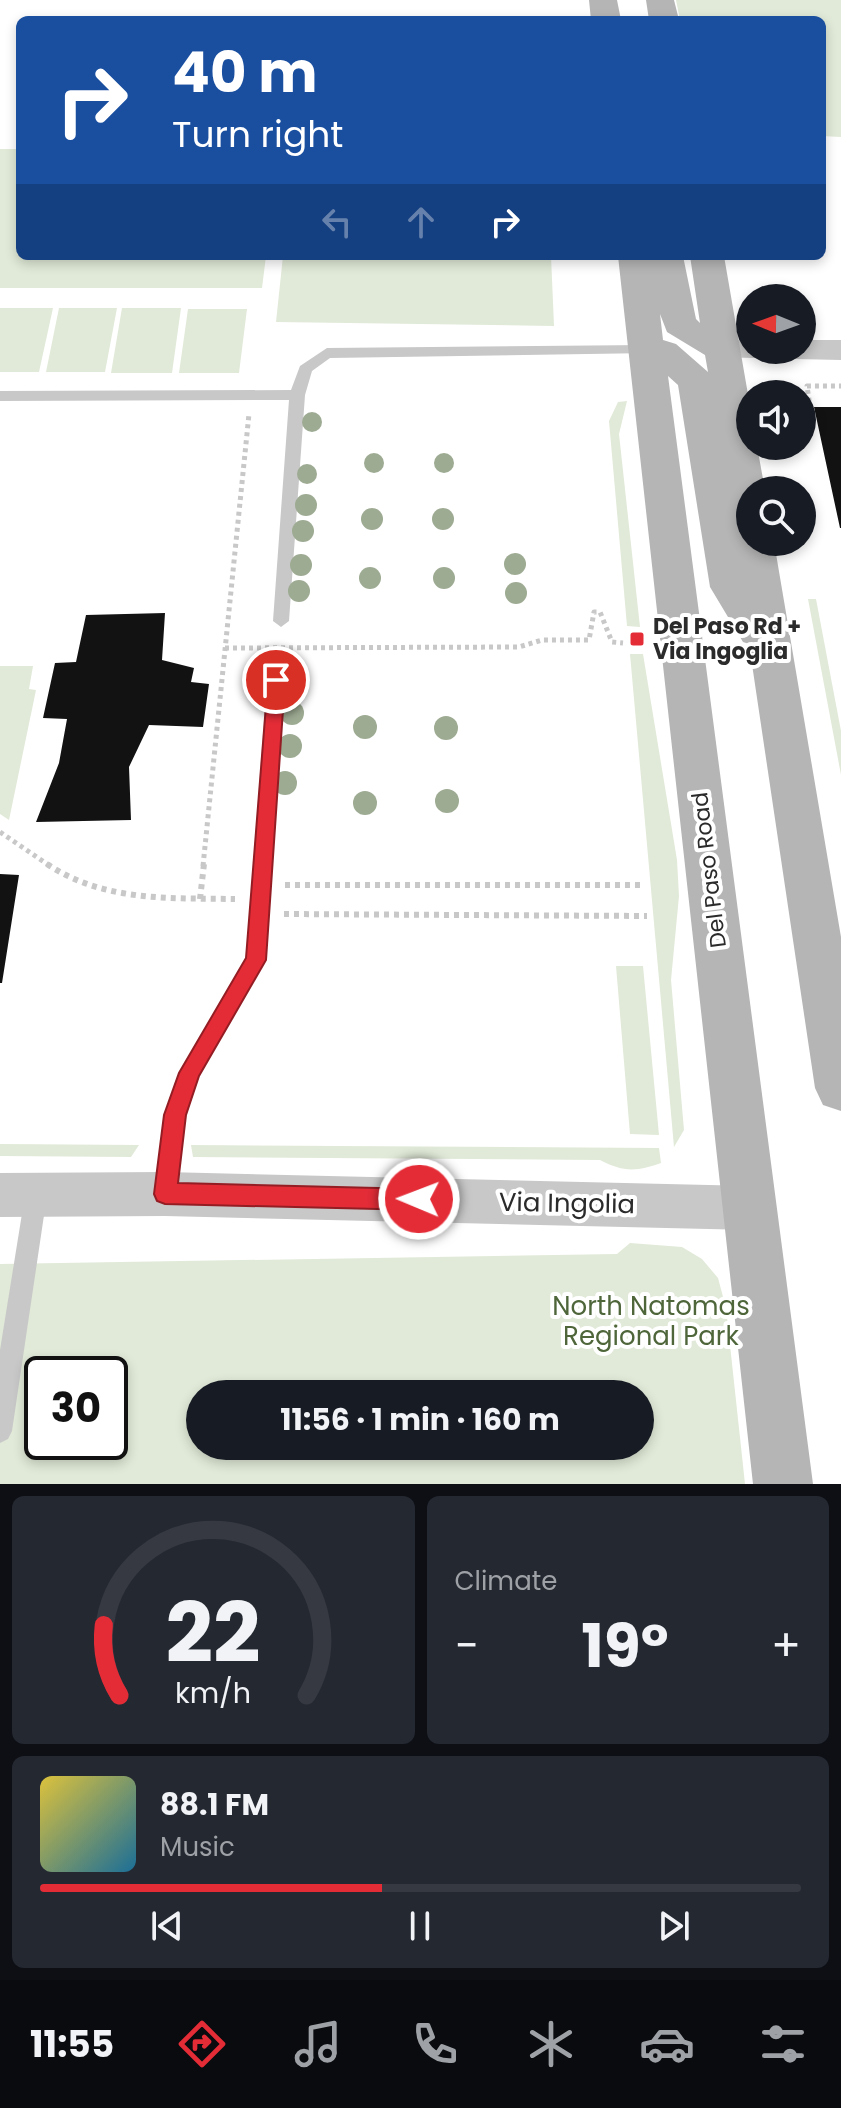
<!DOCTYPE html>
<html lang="en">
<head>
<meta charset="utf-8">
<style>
  :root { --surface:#171b24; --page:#242831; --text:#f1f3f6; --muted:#9ea1a6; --line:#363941; --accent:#e42c37 }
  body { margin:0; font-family:Poppins,sans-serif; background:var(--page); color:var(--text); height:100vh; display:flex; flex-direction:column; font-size:30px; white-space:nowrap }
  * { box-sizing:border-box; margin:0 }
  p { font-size:26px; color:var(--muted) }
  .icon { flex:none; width:44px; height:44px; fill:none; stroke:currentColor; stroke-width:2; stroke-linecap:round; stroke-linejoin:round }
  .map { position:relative; height:1484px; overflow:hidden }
  .details { display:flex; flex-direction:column; gap:12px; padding:12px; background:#0d0f14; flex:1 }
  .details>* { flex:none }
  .guide { position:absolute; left:16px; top:16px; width:810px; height:244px; border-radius:12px; box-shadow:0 4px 12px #0003; background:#1a4fa0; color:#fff; overflow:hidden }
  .needle { width:52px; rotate:271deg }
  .controls { position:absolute; left:736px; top:284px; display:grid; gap:16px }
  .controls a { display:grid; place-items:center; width:80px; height:80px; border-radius:50%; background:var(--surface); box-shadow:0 4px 12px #0003; font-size:40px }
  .speed { position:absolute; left:24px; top:1356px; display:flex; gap:16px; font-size:40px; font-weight:700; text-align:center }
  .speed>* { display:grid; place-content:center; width:104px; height:104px; border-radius:50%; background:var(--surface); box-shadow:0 4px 12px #0003; line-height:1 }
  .speed .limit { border:4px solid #111; border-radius:12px; background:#fff; color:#111 }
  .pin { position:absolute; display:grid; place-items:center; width:68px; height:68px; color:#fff; margin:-34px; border:4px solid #fff; border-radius:50%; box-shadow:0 2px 8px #0007 }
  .me { position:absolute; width:88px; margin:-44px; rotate:271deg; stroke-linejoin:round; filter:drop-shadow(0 0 6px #0008) }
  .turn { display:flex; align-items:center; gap:28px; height:168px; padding:0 24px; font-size:36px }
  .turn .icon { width:104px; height:104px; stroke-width:2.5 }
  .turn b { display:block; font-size:56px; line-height:68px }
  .lanes { display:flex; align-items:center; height:76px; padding:0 24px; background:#0003; justify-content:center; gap:40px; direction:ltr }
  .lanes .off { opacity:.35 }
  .big { font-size:60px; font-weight:700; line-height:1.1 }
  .details .tile { flex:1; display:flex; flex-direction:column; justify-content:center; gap:12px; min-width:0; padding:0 28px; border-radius:12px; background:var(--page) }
  .details .dial { align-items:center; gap:0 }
  .dial svg { height:208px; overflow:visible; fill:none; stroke:var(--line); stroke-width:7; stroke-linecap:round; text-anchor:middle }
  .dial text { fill:var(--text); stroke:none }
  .song { display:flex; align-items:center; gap:24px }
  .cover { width:96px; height:96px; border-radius:12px; background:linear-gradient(135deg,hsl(50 70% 55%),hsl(200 70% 35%)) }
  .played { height:8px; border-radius:4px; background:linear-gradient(90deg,var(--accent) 45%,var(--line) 45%) }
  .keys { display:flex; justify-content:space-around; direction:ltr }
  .heat { display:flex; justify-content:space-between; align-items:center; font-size:44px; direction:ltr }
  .details .tiles { flex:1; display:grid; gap:12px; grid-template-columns:1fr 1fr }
  .tile:last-child { grid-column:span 2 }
  .trip { position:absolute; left:186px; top:1380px; width:468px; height:80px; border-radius:40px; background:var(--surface); box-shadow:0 4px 12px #0003; font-weight:700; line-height:80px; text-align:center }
  .menu { display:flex; height:128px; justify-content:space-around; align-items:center; background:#090b0e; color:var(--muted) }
  .menu .icon { width:56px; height:56px }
  .menu .current { color:var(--accent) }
  .menu b { font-size:36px; color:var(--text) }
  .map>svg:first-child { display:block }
  .green { fill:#e1ead8; fill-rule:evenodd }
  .building { fill:#121212 }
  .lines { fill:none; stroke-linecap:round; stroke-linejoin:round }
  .path-far1 { stroke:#c8c8c8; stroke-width:5; stroke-dasharray:4 4; stroke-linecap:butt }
  .path { stroke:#c8c8c8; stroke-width:6; stroke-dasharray:5 5; stroke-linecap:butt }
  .service { fill:#c8c8c8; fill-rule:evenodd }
  .minor { fill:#c8c8c8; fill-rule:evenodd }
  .secondary { fill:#b5b5b5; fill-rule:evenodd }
  .tree { fill:#9eab93 }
  .route { fill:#e42c37; stroke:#941d24; stroke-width:2 }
  .poi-dot { fill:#e42c37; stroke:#fff; stroke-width:3 }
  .labels { text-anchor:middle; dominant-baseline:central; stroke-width:8; stroke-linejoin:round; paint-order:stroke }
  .poi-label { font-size:22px; font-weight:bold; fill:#2b2b2b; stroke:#fff; text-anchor:start }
  .street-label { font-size:22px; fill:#2b2b2b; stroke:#fff }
  .near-street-label { font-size:26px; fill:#2b2b2b; stroke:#fff }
  .near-park-label { font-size:26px; fill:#4e663a; stroke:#fff }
</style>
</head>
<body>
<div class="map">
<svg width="841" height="1484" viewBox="0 0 841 1484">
  <rect width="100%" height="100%" fill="#fff"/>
  <path class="green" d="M676,0H841V137L822,136V20H680Z
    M0,149H20V256H266L262,288H0Z
    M283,256H551L554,326L276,322Z
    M0,308H53L39,372H0Z
    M59,308H117L105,372H46Z
    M122,308H181L172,373H111Z
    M188,309H247L239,373H179Z
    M627,401L619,434L640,627L627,626L609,421L618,402Z
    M808,599H816L841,731V775Z
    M630,654H643L677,860L679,896L671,980L684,1130L674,1147Z
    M0,666H33L29,689L36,690L9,820L0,814Z
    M616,966H643L659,1135L630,1134Z
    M0,1144L139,1145L131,1157L0,1156Z
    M191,1145L659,1148L661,1163C636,1172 623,1172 600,1160L193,1157Z
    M630,1243L682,1247L702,1259L718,1278L726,1308L745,1484H0V1264L617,1254ZM42,1374H110V1442H42ZM200,1394H640V1446H200Z"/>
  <path class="building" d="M814,407H841V528H840Z
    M165,613L162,660L194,668L191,682L209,684L203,727L149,725L129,767L131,820L36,822L59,763L67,719L43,718L55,663L76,662L86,615Z
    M0,874L19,875L2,983H0Z"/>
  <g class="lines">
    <path class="path-far1" d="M802,407L809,400L807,386H841
      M225,648L519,647L542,640H589L594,612H600L612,642L623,643
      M0,832L50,866
      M203,866L249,414"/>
    <path class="path" d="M47,864C104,902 170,898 235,899
      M285,885H644
      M200,899L204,864
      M284,914L647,916"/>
    <path class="service" d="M646,345L653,350L651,353L330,358L312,371L305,395L289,621L281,627L273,621L289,400L0,401V391L291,390L300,366L327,348Z
      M276,673L285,680L266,960L198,1076L186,1115L176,1194L173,1201L165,1204L157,1201L154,1194L164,1115L179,1073L246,959L267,680Z
      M36,1185L44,1188L47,1195L12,1431L8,1439L0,1443V1350L25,1195L28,1188Z"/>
    <path class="minor" d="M724,340H750V350H802V340H841V360L713,357L709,350L713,343Z
      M165,1172L751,1186L767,1192L774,1208L767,1224L751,1230L165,1216L0,1217V1173Z"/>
    <path class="secondary" d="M589,0H617L621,20H591Z
      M646,0H674L679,20H649Z
      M618,256H683L696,319L700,323L690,256H724L750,406V446H757L765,490H750V542H774L841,937V1111L823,1105L815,1088L749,644L743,642L710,587L678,385L668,376L813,1484H753ZM660,314L667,332L705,355L708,372L676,344L663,340Z"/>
  </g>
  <g class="tree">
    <circle cx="312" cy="422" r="10"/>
    <circle cx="374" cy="463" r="10"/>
    <circle cx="444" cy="463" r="10"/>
    <circle cx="307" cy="474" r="10"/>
    <circle cx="306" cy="505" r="11"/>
    <circle cx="372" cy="519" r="11"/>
    <circle cx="443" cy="519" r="11"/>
    <circle cx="303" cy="531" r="11"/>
    <circle cx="515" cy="564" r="11"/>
    <circle cx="301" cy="565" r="11"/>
    <circle cx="370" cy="578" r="11"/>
    <circle cx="444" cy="578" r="11"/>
    <circle cx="299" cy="591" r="11"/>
    <circle cx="516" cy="593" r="11"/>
    <circle cx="292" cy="713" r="12"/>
    <circle cx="365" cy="727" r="12"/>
    <circle cx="446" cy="728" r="12"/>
    <circle cx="290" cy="746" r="12"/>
    <circle cx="285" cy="783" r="12"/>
    <circle cx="447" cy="801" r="12"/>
    <circle cx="365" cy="803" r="12"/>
  </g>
  <path class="route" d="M276,673L285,680L266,960L199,1076L186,1115L178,1183L419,1189L426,1192L430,1199L426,1207L419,1210L165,1204L157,1201L154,1194L164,1115L179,1073L246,958L268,680Z"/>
  <rect class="poi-dot" x="629" y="631" width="16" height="16" rx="4"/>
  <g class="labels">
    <g class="poi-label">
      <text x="653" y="626">Del Paso Rd +<tspan x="653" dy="25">Via Ingoglia</tspan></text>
    </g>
    <g class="street-label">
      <text transform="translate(709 870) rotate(-97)">Del Paso Road</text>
    </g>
    <g class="near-street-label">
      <text transform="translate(567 1203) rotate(1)">Via Ingolia</text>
    </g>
    <g class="near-park-label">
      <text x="651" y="1306">North Natomas<tspan x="651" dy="30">Regional Park</tspan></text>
    </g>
  </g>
</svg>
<div class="controls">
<a><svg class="needle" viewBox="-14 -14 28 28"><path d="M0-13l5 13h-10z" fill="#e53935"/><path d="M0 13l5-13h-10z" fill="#9ea1a6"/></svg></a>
<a><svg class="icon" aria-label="sound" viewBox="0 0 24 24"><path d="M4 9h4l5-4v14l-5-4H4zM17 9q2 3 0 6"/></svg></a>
<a><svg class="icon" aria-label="search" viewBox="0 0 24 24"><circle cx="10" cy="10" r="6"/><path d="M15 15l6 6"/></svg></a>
</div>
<div class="speed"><div class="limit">30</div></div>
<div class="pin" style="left:276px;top:680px;background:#d93025"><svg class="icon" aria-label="arrive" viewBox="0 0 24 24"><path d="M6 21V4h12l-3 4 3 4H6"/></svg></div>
<svg class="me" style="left:419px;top:1199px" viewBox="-20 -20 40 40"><circle r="17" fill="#e42c37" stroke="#fff" stroke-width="3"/><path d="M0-11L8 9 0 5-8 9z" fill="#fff"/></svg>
<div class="trip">11:56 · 1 min · 160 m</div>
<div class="guide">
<div class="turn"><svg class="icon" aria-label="right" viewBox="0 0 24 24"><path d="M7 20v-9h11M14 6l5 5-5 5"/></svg><div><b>40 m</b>Turn right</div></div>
<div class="lanes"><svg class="icon off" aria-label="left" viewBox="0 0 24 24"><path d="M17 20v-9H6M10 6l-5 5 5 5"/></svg><svg class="icon off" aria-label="ahead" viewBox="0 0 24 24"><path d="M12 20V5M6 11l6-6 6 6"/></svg><svg class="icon" aria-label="right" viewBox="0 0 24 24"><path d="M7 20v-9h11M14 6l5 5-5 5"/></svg></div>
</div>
</div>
<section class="details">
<div class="tiles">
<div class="tile dial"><svg viewBox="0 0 100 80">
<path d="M14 69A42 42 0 1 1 86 69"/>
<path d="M14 69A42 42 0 0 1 8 42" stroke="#e42c37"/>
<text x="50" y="56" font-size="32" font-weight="700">22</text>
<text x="50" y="72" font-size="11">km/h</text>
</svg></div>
<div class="tile"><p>Climate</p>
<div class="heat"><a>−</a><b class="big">19°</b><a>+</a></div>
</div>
<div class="tile">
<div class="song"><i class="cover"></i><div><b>88.1 FM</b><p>Music</p></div></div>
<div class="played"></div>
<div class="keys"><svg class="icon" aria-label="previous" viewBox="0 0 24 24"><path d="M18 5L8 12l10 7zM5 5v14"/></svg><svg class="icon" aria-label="pause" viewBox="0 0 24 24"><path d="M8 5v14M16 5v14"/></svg><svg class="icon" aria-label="next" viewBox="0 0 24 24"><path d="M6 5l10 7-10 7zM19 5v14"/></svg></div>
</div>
</div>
</section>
<nav class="menu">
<b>11:55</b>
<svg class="icon current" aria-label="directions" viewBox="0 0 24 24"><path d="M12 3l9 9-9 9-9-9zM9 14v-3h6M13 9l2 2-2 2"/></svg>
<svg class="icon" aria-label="music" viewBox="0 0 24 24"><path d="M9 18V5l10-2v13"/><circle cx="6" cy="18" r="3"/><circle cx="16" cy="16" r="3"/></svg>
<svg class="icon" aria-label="phone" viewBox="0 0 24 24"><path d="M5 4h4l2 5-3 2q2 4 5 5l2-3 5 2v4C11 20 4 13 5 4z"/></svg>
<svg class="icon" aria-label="climate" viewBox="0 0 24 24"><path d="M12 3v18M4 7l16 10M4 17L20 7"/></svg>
<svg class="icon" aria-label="car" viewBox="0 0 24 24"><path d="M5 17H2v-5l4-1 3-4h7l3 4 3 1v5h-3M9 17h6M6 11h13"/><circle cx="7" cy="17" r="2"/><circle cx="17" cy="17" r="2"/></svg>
<svg class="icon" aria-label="filters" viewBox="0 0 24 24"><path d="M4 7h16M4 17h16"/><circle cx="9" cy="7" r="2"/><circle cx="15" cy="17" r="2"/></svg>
</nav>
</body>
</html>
